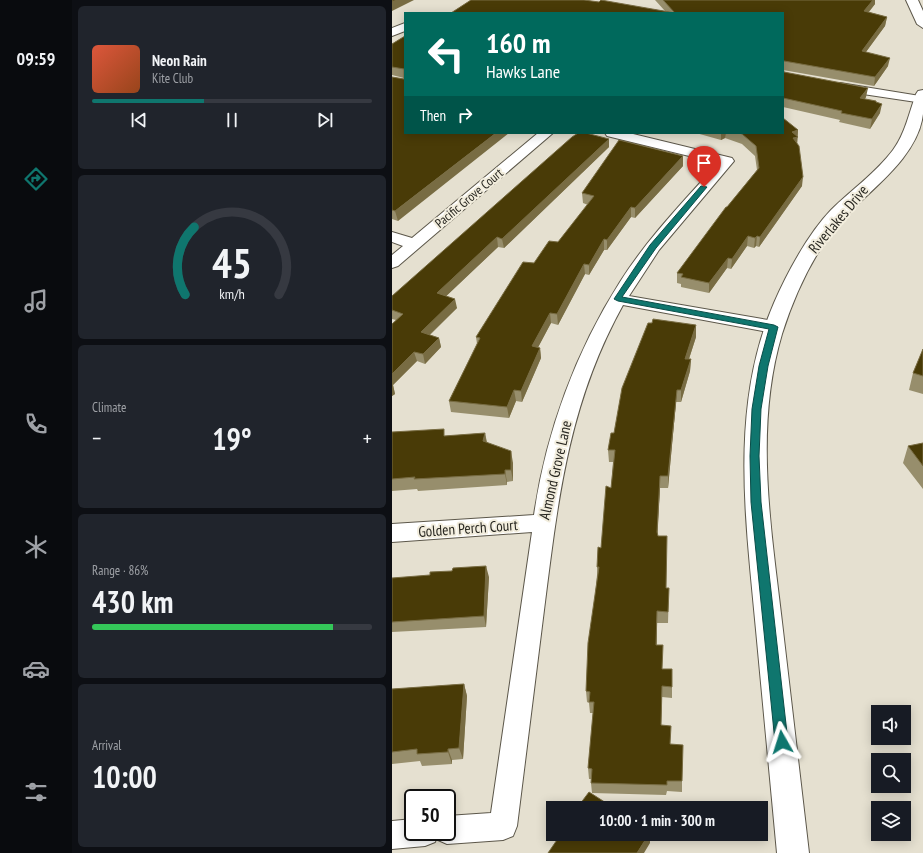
<!DOCTYPE html>
<html lang="en">
<head>
<meta charset="utf-8">
<style>
  :root { --surface:#171b24; --page:#20242c; --text:#f1f3f6; --muted:#9ea1a6; --line:#363941; --accent:#0f766e }
  body { margin:0; font-family:"PT Sans Narrow",sans-serif; background:var(--page); color:var(--text); height:100vh; display:flex; flex-direction:column; font-size:15px; white-space:nowrap }
  * { box-sizing:border-box; margin:0 }
  p { font-size:13px; color:var(--muted) }
  .icon { flex:none; width:22px; height:22px; fill:none; stroke:currentColor; stroke-width:2; stroke-linecap:round; stroke-linejoin:round }
  .map { position:relative; flex:1; overflow:hidden }
  .drawer { display:flex; flex-direction:column; gap:6px; padding:6px; background:#0d0f14; width:320px }
  .drawer>* { flex:none }
  .banner { position:absolute; left:12px; top:12px; width:380px; height:122px; border-radius:0px; box-shadow:0 2px 10px #0003; background:#00695c; color:#fff; overflow:hidden }
  .tools { position:absolute; left:479px; top:705px; display:grid; gap:8px }
  .tools a { display:grid; place-items:center; width:40px; height:40px; border-radius:0px; background:var(--surface); box-shadow:0 2px 10px #0003; font-size:20px }
  .speed { position:absolute; left:12px; top:789px; display:flex; gap:8px; font-size:20px; font-weight:700; text-align:center }
  .speed>* { display:grid; place-content:center; width:52px; height:52px; border-radius:50%; background:var(--surface); box-shadow:0 2px 10px #0003; line-height:1 }
  .speed .limit { border:2px solid #111; border-radius:6px; background:#fff; color:#111 }
  .pin { position:absolute; display:grid; place-items:center; width:34px; height:34px; color:#fff; margin:-41px -17px; border-radius:50% 50% 50% 0; rotate:-45deg; box-shadow:0 0 4px #0007 }
  .pin .icon { rotate:45deg }
  .me { position:absolute; width:44px; margin:-22px; rotate:354deg; stroke-linejoin:round; filter:drop-shadow(0 0 3px #0008) }
  .turn { display:flex; align-items:center; gap:14px; height:84px; padding:0 16px; font-size:18px }
  .turn .icon { width:52px; height:52px; stroke-width:2.5 }
  .turn b { display:block; font-size:28px; line-height:34px }
  .then { display:flex; align-items:center; height:38px; padding:0 16px; background:#0003; gap:8px; font-size:15px }
  .big { font-size:30px; font-weight:600; line-height:1.1 }
  .drawer .card { flex:1; display:flex; flex-direction:column; justify-content:center; gap:6px; min-width:0; padding:0 14px; border-radius:6px; background:var(--page) }
  .drawer .dial { align-items:center; gap:0 }
  .dial svg { height:104px; overflow:visible; fill:none; stroke:var(--line); stroke-width:7; stroke-linecap:round; text-anchor:middle }
  .dial text { fill:var(--text); stroke:none }
  .song { display:flex; align-items:center; gap:12px }
  .cover { width:48px; height:48px; border-radius:6px; background:linear-gradient(135deg,hsl(10 70% 55%),hsl(20 70% 35%)) }
  .played { height:4px; border-radius:2px; background:linear-gradient(90deg,var(--accent) 40%,var(--line) 40%) }
  .keys { display:flex; justify-content:space-around; direction:ltr }
  .heat { display:flex; justify-content:space-between; align-items:center; font-size:22px; direction:ltr }
  .charge { height:6px; border-radius:3px; background:linear-gradient(90deg,#34c759 86%,var(--line) 0) }
  .trip { position:absolute; left:154px; top:801px; width:222px; height:40px; border-radius:0px; background:var(--surface); box-shadow:0 2px 10px #0003; font-weight:600; line-height:40px; text-align:center }
  main { display:flex; flex:1; min-height:0 }
  .tabs { display:flex; flex-direction:column; width:72px; justify-content:space-around; align-items:center; background:#090b0e; color:var(--muted) }
  .tabs .icon { width:28px; height:28px }
  .tabs .active { color:var(--accent) }
  .tabs b { font-size:18px; color:var(--text) }
  .map>svg:first-child { display:block }
  .lines { fill:none; stroke-linecap:round; stroke-linejoin:round }
  .minor-casing { stroke:#5c574a; stroke-width:2 }
  .secondary-casing { stroke:#5c574a; stroke-width:2 }
  .minor { fill:#fff; fill-rule:evenodd }
  .secondary { fill:#fff; fill-rule:evenodd }
  .wall { fill:#978e6c }
  .shaded-wall { fill:#786c43 }
  .building { fill:#493b07; stroke:#786c43 }
  .route { fill:#0f766e; stroke:#0a4d48 }
  .labels { text-anchor:middle; dominant-baseline:central; stroke-width:4; stroke-linejoin:round; paint-order:stroke }
  .far-street-label { font-size:13px; fill:#272620; stroke:#f2eddd }
  .street-label { font-size:15px; fill:#272620; stroke:#f2eddd }
</style>
</head>
<body>
<main>
<nav class="tabs">
<b>09:59</b>
<svg class="icon active" aria-label="directions" viewBox="0 0 24 24"><path d="M12 3l9 9-9 9-9-9zM9 14v-3h6M13 9l2 2-2 2"/></svg>
<svg class="icon" aria-label="music" viewBox="0 0 24 24"><path d="M9 18V5l10-2v13"/><circle cx="6" cy="18" r="3"/><circle cx="16" cy="16" r="3"/></svg>
<svg class="icon" aria-label="phone" viewBox="0 0 24 24"><path d="M5 4h4l2 5-3 2q2 4 5 5l2-3 5 2v4C11 20 4 13 5 4z"/></svg>
<svg class="icon" aria-label="climate" viewBox="0 0 24 24"><path d="M12 3v18M4 7l16 10M4 17L20 7"/></svg>
<svg class="icon" aria-label="car" viewBox="0 0 24 24"><path d="M5 17H2v-5l4-1 3-4h7l3 4 3 1v5h-3M9 17h6M6 11h13"/><circle cx="7" cy="17" r="2"/><circle cx="17" cy="17" r="2"/></svg>
<svg class="icon" aria-label="filters" viewBox="0 0 24 24"><path d="M4 7h16M4 17h16"/><circle cx="9" cy="7" r="2"/><circle cx="15" cy="17" r="2"/></svg>
</nav>
<section class="drawer">
<div class="card">
<div class="song"><i class="cover"></i><div><b>Neon Rain</b><p>Kite Club</p></div></div>
<div class="played"></div>
<div class="keys"><svg class="icon" aria-label="previous" viewBox="0 0 24 24"><path d="M18 5L8 12l10 7zM5 5v14"/></svg><svg class="icon" aria-label="pause" viewBox="0 0 24 24"><path d="M8 5v14M16 5v14"/></svg><svg class="icon" aria-label="next" viewBox="0 0 24 24"><path d="M6 5l10 7-10 7zM19 5v14"/></svg></div>
</div>
<div class="card dial"><svg viewBox="0 0 100 80">
<path d="M14 69A42 42 0 1 1 86 69"/>
<path d="M14 69A42 42 0 0 1 21 17" stroke="#0f766e"/>
<text x="50" y="56" font-size="32" font-weight="700">45</text>
<text x="50" y="72" font-size="11">km/h</text>
</svg></div>
<div class="card"><p>Climate</p>
<div class="heat"><a>−</a><b class="big">19°</b><a>+</a></div>
</div>
<div class="card"><p>Range · 86%</p><b class="big">430 km</b><div class="charge"></div></div>
<div class="card"><p>Arrival</p><b class="big">10:00</b></div>
</section>
<div class="map">
<svg width="531" height="853" viewBox="0 0 531 853">
  <rect width="100%" height="100%" fill="#e5e0d0"/>
  <g class="lines">
    <defs>
      <path id="minor" d="M13,23V31L0,36V28Z
        M448,83L528,96L531,97V103L444,90L442,87Z
        M146,133H161L6,266L0,268V255L11,246L0,242V232L20,238Z
        M213,133H237L340,158L342,161L267,250L237,296L382,321L388,323L391,327L388,331L382,333L231,305C176,404 166,500 152,610C143,682 134,754 125,826L121,836L111,840L55,844L44,839L43,842L33,846L0,849V821L21,819V832H55V816L99,813L140,532L0,542V524L142,515C154,432 184,351 228,282C255,239 292,201 326,163L215,136Z"/>
      <path id="secondary" d="M514,0H526L531,11V28L525,24Z
        M531,90C531,98 531,106 531,114C527,151 490,181 465,205C458,212 451,217 445,225C420,257 402,296 390,334C362,428 379,527 390,622C399,699 408,776 417,853H385C378,779 371,704 364,630C354,521 337,407 382,303C395,273 416,234 439,210C459,190 484,173 501,150C513,134 517,113 524,94L526,91Z"/>
    </defs>
    <use href="#minor" class="minor-casing"/>
    <use href="#secondary" class="secondary-casing"/>
    <use href="#minor" class="minor"/>
    <use href="#secondary" class="secondary"/>
  </g>
  <path class="wall" d="M77,0H192L273,11L263,0H483V4L477,12L495,17L493,26L474,52L496,66L482,86L391,70L392,72L474,97L473,99L484,103L488,113L478,129L447,122L448,120L391,107V13H59L79,0Z
    M13,36V133L6,221L0,219V77L12,79V78L0,75V44Z
    M406,130L405,144L410,186L367,247L364,246L362,248L355,246L339,269L335,268L317,293L289,287V284L285,283V273L335,207L365,170L363,156L350,144L333,138L329,140L304,133H391Z
    M217,139V147L112,248L106,247L54,296L65,308L38,335L47,338L49,347L33,364L25,361L1,385L3,394L0,396L4,320L0,319V296Z
    M291,156V166L243,218L239,217L215,250H212L197,275L193,274L166,325L159,323L146,347L148,348L149,358L130,402L124,401L117,418L59,412L57,401L85,344L84,337L142,263L166,242L196,205L191,203L190,193Z
    M304,325V337L297,359H299L298,371L289,402H284L276,488H268L265,534L274,588H277L276,623H265V645L270,669H280V698L270,697L269,725L278,744L290,781V792L275,791L274,795L200,793L199,783L200,779H197L196,768L201,713H198L197,703L195,702L194,691L205,575V567L209,548L219,488L221,462H217L216,450L222,433Z
    M531,349V394L517,390L521,373Z
    M0,432L54,436L93,433L95,442L121,463V481L115,482V485L26,491L25,489L0,491Z
    M531,443V489L511,463L516,446Z
    M97,577L94,627L0,632V578Z
    M72,684L75,696L71,759L60,760V764L30,766L28,761L0,764V689Z"/>
  <path class="shaded-wall" d="M5,0H22L0,11V2Z
    M481,0H483V4L471,19L472,11Z
    M495,17L493,26L468,60L470,51Z
    M498,58L496,66L482,86L483,77Z
    M476,88L474,97L467,107L468,98Z
    M490,104L488,113L478,129L480,119Z
    M406,130L405,146L400,147V132Z
    M104,133H117L6,221L3,211Z
    M329,133H334L333,138L329,140Z
    M217,139V147L112,248L110,239Z
    M291,156V166L243,218V208Z
    M411,177L410,186L367,247L368,237Z
    M239,207V217L215,250V240Z
    M356,236L355,246L339,269L340,259Z
    M365,236L364,246L362,248L363,238Z
    M105,237L106,247L47,303L45,293Z
    M212,239V250L197,275V265Z
    M336,258L335,268L317,293V283Z
    M192,264L193,274L166,325L165,314Z
    M63,299L65,308L31,341L29,332Z
    M158,313L159,323L141,357L140,346Z
    M304,325V337L293,371V359Z
    M47,338L49,347L33,364L31,354Z
    M148,348L149,358L130,402L129,391Z
    M22,352L25,361L1,385L3,394L0,396V374Z
    M299,359L298,371L289,402V390Z
    M122,390L124,401L117,418L115,407Z
    M285,390L284,402L276,488V476Z
    M93,433L95,445L91,441Z
    M119,451L121,463V481L119,470Z
    M113,470L115,482V485L113,474Z
    M268,476V488L265,544V532Z
    M94,566L97,577L94,627L92,616Z
    M72,684L75,696L71,759L67,748Z
    M56,749L60,760V764L56,752Z
    M257,834H258V843L252,853H245Z"/>
  <path class="building" d="M0,0H5L0,2Z
    M79,0H192L207,2L209,0L283,13L271,0H481L472,11L495,17L470,51L498,58L483,77L392,61L391,62V13H59Z
    M13,36V133H104L3,211L0,210V77L12,79V69L0,67V44Z
    M391,67L392,72L476,88L468,98L484,101V102L490,104L480,119L449,113L450,111L391,98Z
    M391,118L406,130L400,132L406,137L401,138L407,146L411,177L368,237L365,236L363,238L356,236L340,259L336,258L317,283L289,277L291,274L285,273L334,207H335L367,168L364,146L350,134L347,133H391Z
    M186,133H194L217,139L110,239L105,237L45,293L63,299L29,332L47,338L31,354L22,352L0,374V324L11,314L0,310V296L180,137Z
    M227,140L291,156L243,208L239,207L215,240L212,239L197,265L192,264L165,314L158,313L140,346L148,348L129,391L122,390L115,407L57,401L88,338L84,337L131,262L142,263L157,241L166,242L202,196L190,193Z
    M261,319L304,325L293,359H299L289,390H285L276,476H268L265,532L266,536H275L274,588H277L276,612L265,611L264,645H271L270,669H280V687L270,686L269,725L279,726L278,744L291,745L290,781H275V785L199,783L200,769L196,768L202,702H197L198,692L194,691L196,643L207,567H205L206,547L209,548L214,486L219,488L223,450H216L219,433H222L230,388L256,323H260Z
    M531,349V376L521,373Z
    M52,429V436L93,433L91,441L119,451V470H113V474L22,479L23,477L0,479V432Z
    M531,443V466L516,446Z
    M94,566L92,616L0,622V578L38,575V572L60,571L61,568Z
    M72,684L67,748L56,749V752L25,754V749L0,752V689Z
    M197,792L222,808H185Z
    M169,834H257L245,853H156Z"/>
  <path class="route" d="M309,186L315,187L264,248L230,297L382,325L386,327L376,366L369,409L367,456L369,502L396,742L394,747L390,748L385,747L383,742L359,502L358,456L360,409L367,366L377,329L226,301L222,299L258,245Z"/>
  <g class="labels">
    <g class="far-street-label">
      <text transform="translate(77 198) rotate(-40)">Pacific Grove Court</text>
    </g>
    <g class="street-label">
      <text transform="translate(446 219) rotate(-50)">Riverlakes Drive</text>
      <text transform="translate(163 470) rotate(-77)">Almond Grove Lane</text>
      <text transform="translate(76 528) rotate(-4)">Golden Perch Court</text>
    </g>
  </g>
</svg>
<div class="tools">
<a><svg class="icon" aria-label="sound" viewBox="0 0 24 24"><path d="M4 9h4l5-4v14l-5-4H4zM17 9q2 3 0 6"/></svg></a>
<a><svg class="icon" aria-label="search" viewBox="0 0 24 24"><circle cx="10" cy="10" r="6"/><path d="M15 15l6 6"/></svg></a>
<a><svg class="icon" aria-label="layers" viewBox="0 0 24 24"><path d="M12 4l9 5-9 5-9-5zM3 14l9 5 9-5"/></svg></a>
</div>
<div class="speed"><div class="limit">50</div></div>
<div class="pin" style="left:312px;top:187px;background:#d93025"><svg class="icon" aria-label="arrive" viewBox="0 0 24 24"><path d="M6 21V4h12l-3 4 3 4H6"/></svg></div>
<svg class="me" style="left:390px;top:742px" viewBox="-20 -20 40 40"><path d="M0-17L14 15 0 8-14 15z" fill="#0f766e" stroke="#fff" stroke-width="4"/></svg>
<div class="trip">10:00 · 1 min · 300 m</div>
<div class="banner">
<div class="turn"><svg class="icon" aria-label="left" viewBox="0 0 24 24"><path d="M17 20v-9H6M10 6l-5 5 5 5"/></svg><div><b>160 m</b>Hawks Lane</div></div>
<div class="then">Then<svg class="icon" aria-label="right" viewBox="0 0 24 24"><path d="M7 20v-9h11M14 6l5 5-5 5"/></svg></div>
</div>
</div>
</main>
</body>
</html>
